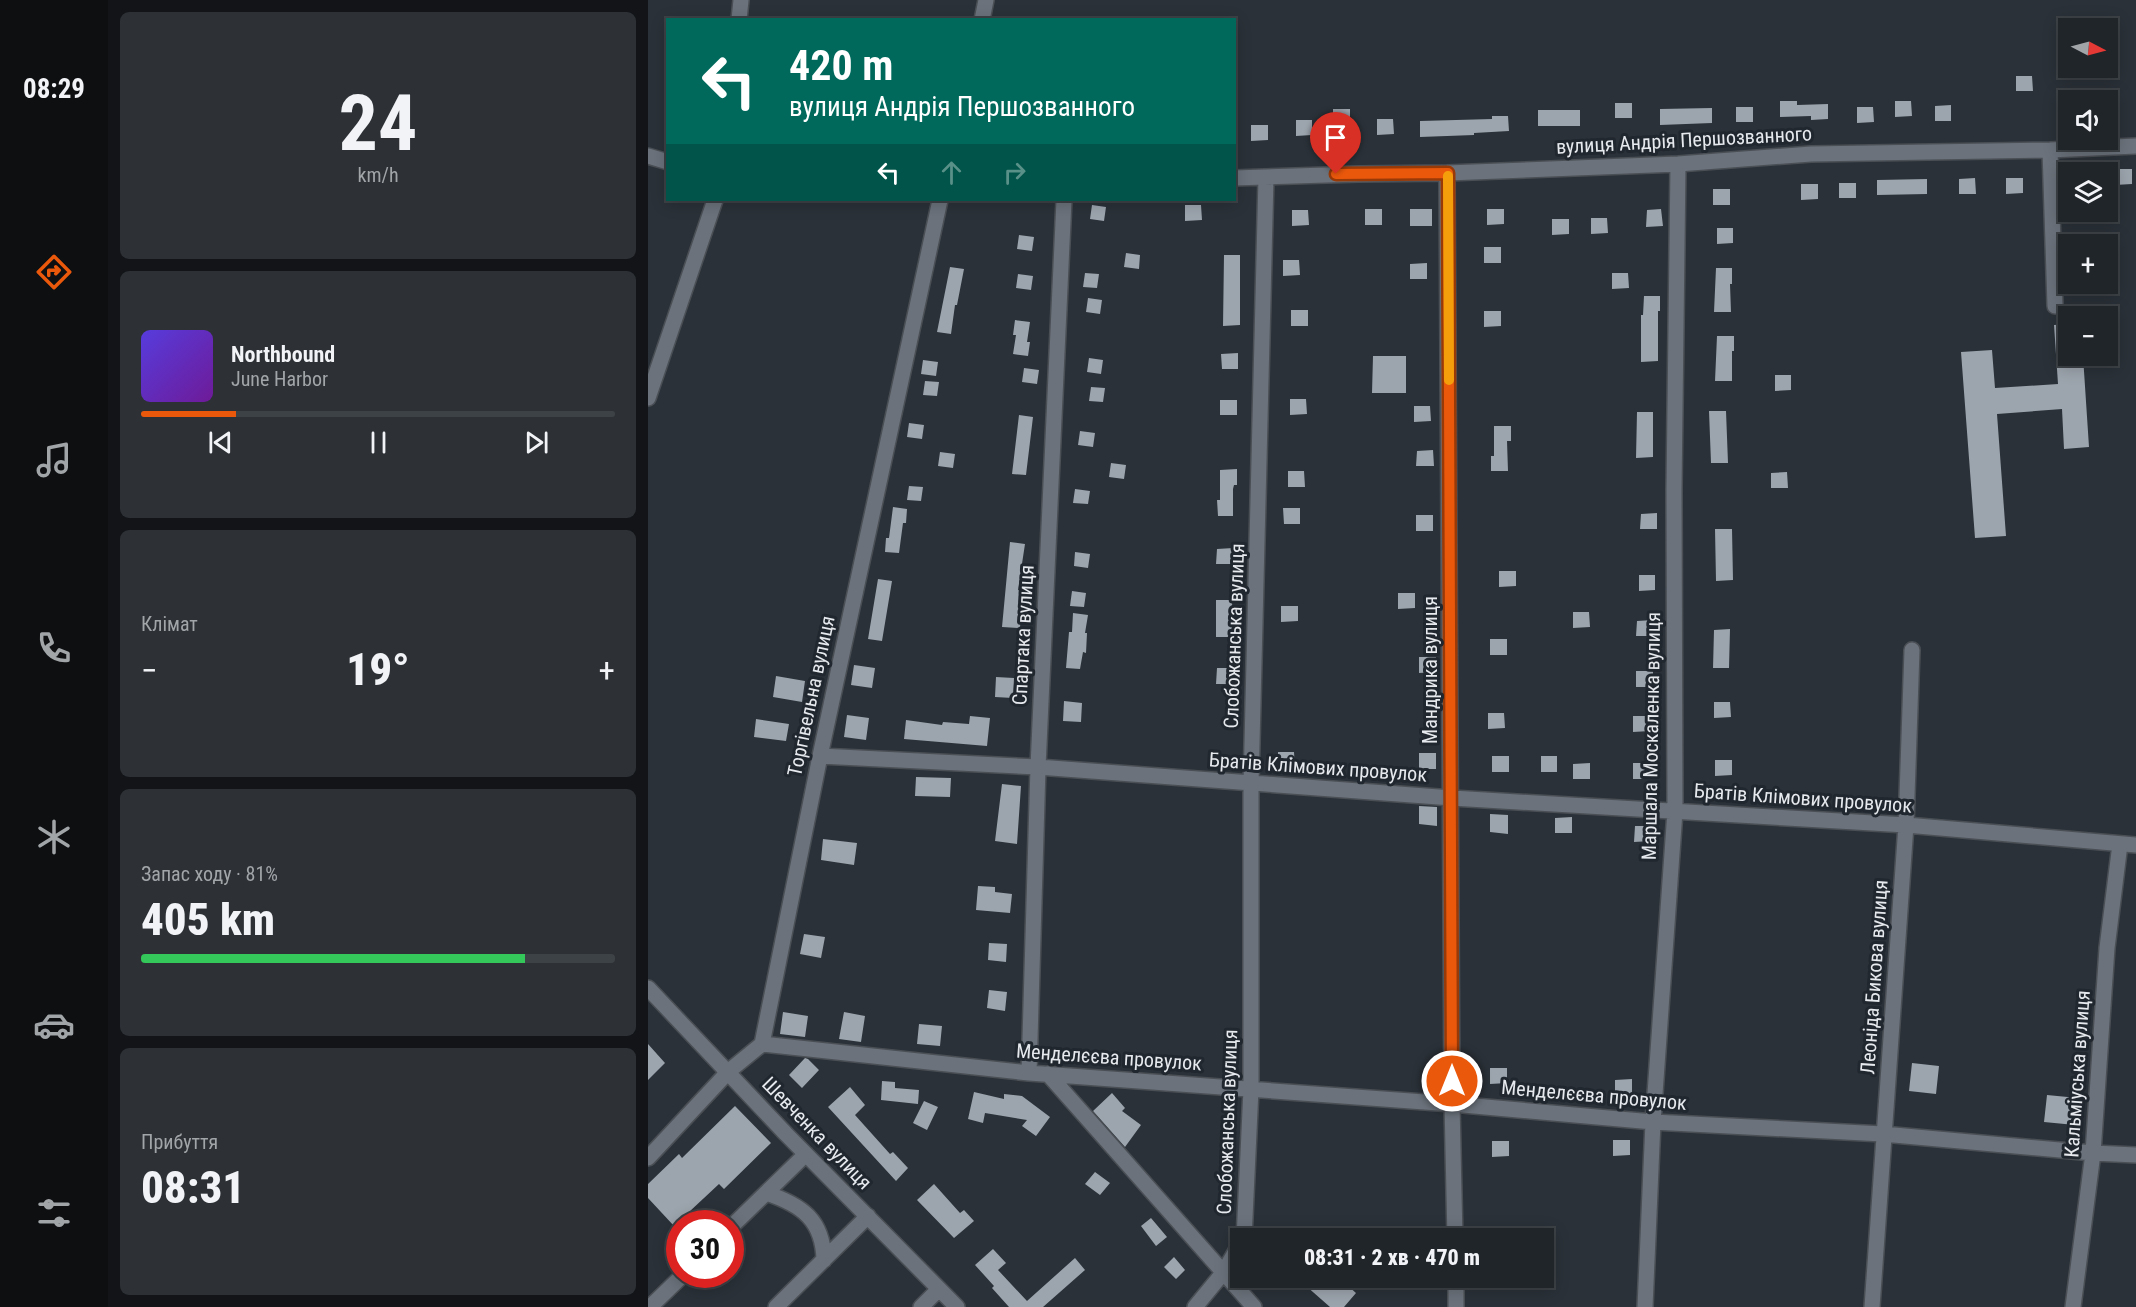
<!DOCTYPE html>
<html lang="uk">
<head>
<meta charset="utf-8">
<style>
  :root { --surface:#20252a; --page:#2d3136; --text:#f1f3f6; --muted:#a2a5a8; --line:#3d4247; --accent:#ea580c }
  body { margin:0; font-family:"Roboto Condensed",sans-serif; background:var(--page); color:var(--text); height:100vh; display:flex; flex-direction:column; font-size:22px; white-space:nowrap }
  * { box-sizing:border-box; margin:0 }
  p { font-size:20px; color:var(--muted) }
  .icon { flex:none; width:33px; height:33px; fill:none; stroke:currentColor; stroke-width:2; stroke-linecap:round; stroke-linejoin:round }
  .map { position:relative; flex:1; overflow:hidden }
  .sheet { display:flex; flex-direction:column; gap:12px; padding:12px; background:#121417; width:540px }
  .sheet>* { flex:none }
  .top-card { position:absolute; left:18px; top:18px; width:570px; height:183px; border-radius:0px; box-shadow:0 3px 15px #0003,0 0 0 2px var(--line); background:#00695c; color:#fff; overflow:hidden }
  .needle { width:39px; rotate:96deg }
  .tools { position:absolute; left:1410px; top:18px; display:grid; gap:12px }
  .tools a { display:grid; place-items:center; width:60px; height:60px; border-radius:0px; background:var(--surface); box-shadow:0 3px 15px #0003,0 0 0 2px var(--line); font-size:30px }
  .speed { position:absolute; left:18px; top:1210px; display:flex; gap:12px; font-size:30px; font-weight:700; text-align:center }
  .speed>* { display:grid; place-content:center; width:78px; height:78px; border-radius:50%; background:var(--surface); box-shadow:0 3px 15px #0003,0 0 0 2px var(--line); line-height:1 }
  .speed .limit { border:9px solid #d22; background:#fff; color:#111 }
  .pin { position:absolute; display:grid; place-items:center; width:51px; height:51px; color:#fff; margin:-62px -26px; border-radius:50% 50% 50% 0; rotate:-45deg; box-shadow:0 0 6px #0007 }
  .pin .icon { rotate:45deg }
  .me { position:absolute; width:66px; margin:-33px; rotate:0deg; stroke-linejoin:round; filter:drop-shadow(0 0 4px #0008) }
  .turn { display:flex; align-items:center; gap:21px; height:126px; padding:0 24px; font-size:27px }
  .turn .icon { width:78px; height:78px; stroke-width:2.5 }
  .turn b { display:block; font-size:42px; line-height:51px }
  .lanes { display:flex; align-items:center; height:57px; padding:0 24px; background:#0003; justify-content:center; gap:30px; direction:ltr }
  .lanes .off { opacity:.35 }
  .big { font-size:45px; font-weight:800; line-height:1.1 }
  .sheet .widget { flex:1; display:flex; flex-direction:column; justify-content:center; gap:9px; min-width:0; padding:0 21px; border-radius:9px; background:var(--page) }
  .sheet .dial { align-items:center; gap:0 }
  .dial b { font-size:78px; line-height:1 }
  .song { display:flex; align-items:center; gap:18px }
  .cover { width:72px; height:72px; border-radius:9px; background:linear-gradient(135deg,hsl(250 70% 55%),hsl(280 70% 35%)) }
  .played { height:6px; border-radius:3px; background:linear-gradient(90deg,var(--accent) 20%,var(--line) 20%) }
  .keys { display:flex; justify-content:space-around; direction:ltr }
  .heat { display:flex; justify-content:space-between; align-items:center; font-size:33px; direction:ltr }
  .charge { height:9px; border-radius:4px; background:linear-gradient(90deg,#34c759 81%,var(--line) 0) }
  .trip { position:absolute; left:582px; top:1228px; width:324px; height:60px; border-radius:0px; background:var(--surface); box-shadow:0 3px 15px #0003,0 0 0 2px var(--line); font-weight:800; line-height:60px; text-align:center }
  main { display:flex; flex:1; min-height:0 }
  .tabs { display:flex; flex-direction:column; width:108px; justify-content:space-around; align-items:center; background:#0d0f11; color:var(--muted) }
  .tabs .icon { width:42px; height:42px }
  .tabs .selected { color:var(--accent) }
  .tabs b { font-size:27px; color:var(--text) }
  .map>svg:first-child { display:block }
  .building { fill:#9ca4ad }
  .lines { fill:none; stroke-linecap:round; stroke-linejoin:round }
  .minor-casing { stroke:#4a4f55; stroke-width:18 }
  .minor { stroke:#6b727b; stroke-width:15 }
  .route-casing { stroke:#983908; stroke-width:15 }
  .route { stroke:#ea580c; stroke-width:10 }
  .slow { stroke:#f59e0b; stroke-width:10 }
  .labels { text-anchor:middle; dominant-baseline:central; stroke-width:6; stroke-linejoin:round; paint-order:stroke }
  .street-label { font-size:20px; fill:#e6eaef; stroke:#21272e }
</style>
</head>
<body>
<main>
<nav class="tabs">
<b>08:29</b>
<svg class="icon selected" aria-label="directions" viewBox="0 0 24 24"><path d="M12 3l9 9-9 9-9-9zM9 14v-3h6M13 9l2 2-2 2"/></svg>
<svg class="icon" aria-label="music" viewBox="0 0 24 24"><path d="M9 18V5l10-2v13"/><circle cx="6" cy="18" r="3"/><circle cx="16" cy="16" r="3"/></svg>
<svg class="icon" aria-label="phone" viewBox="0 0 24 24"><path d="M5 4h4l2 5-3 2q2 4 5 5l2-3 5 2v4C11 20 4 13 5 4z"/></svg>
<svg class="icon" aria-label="climate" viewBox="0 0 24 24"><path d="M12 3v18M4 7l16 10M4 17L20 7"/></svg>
<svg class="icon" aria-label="car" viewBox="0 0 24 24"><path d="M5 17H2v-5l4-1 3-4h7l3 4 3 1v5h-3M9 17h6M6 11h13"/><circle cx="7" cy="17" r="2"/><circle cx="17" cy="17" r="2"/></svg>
<svg class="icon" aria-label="filters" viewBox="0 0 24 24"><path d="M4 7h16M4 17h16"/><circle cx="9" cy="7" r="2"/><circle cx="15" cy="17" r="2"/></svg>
</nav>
<section class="sheet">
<div class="widget dial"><b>24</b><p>km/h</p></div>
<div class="widget">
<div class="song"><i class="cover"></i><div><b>Northbound</b><p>June Harbor</p></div></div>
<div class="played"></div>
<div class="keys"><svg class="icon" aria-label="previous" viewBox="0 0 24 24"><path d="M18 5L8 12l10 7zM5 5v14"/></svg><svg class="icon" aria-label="pause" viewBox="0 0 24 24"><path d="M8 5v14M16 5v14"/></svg><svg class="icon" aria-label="next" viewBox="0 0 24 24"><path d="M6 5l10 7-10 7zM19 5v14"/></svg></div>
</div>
<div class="widget"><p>Клімат</p>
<div class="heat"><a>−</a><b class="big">19°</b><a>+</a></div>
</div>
<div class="widget"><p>Запас ходу · 81%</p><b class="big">405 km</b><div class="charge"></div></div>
<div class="widget"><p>Прибуття</p><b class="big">08:31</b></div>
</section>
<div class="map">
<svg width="1488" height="1307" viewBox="0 0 1488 1307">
  <rect width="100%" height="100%" fill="#2a3138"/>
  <path class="building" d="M1368,76H1384L1385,91H1368Z
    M1132,101H1149V105L1180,104V119L1163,120V116L1132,117Z
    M1247,101H1263L1264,116L1247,117Z
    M967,103H984V118H967Z
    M1303,105V121H1287V106Z
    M1088,107H1105V122H1088Z
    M1209,107H1225L1226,122L1209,123Z
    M1064,108V123L1012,125V109Z
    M685,109H702V124H685Z
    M890,110H932V126H890Z
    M844,116H860L861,131L826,133V135L772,137V121L844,119Z
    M729,119H745L746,134L729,135Z
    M648,120H664V135L648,136Z
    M603,125H620V140L603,141Z
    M1467,169H1484V184L1467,185Z
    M1327,178L1328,194H1311V179Z
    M1358,178H1375V193L1358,194Z
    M1279,179V194L1229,195V180Z
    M1191,183H1208V198H1191Z
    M1153,184H1170V199L1153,200Z
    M1065,189H1082V205H1065Z
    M444,205L458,207L456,221L442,219Z
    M537,205H553L554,220L537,221Z
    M717,209H734V225H717Z
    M762,209H784V226H762Z
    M839,209H856V224L839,225Z
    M1013,209L1015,226L998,227L999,210Z
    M644,210H660L661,225L644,226Z
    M943,218H959L960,233L943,234Z
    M904,219H921V234L904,235Z
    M1069,228H1085V243L1069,244Z
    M371,235L386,237L384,251L369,249Z
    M836,247H853V263H836Z
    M478,253L492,255L491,269L476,267Z
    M576,255H592V325L575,326Z
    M635,260H651L652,275L635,276Z
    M779,263V279H762V264Z
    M302,267L316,269L309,305H307L303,334L289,332Z
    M1068,268H1084V284H1082L1083,312H1066Z
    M437,273L451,274L449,288L435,287Z
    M964,273H980L981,288L964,289Z
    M370,274L385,276L383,290L368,288Z
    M996,296H1012V311H1010V361L993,362V315H995Z
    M440,298L454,300L452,314L438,312Z
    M643,310H660V326H643Z
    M836,311H853V326L836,327Z
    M367,320L382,322L379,342H382L380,356L365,354L368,335H365Z
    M1420,324V356H1435L1441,447L1416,449L1414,409L1349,414L1358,536L1327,538L1313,352L1344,350L1347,388L1410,384L1406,325Z
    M1069,336H1086V351H1084V381H1067Z
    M590,353V369H574L573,354Z
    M725,356H758V393H724Z
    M441,358L455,360L453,374L439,372Z
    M275,360L290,362L288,376L273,374Z
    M376,368L391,370L389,384L374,382Z
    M1127,375H1143V390L1127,391Z
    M277,381L291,382L289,396L275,395Z
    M443,387L457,388L455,402L441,401Z
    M642,399H658L659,414L642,415Z
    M572,400H589V415H572Z
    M766,406H782L783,421L766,422Z
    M1061,411H1078L1080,463H1063Z
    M989,412H1005V457L988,458Z
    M371,415L385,417L378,475L364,474Z
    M261,423L276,425L274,439L259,437Z
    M846,426H863V441H859L860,471H843V456H846Z
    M432,431L447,433L445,447L430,445Z
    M785,450L786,466H768L769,451Z
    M292,452L307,454L305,468L290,466Z
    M463,463L478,465L476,479L461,477Z
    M589,469V485H586L585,489V516H570L569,500H572V470Z
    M640,471H656L657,487H640Z
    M1139,472L1140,488H1123V473Z
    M261,486L275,487L273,501L259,500Z
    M427,489L442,491L440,504L425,503Z
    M245,507L259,509L258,523H255L251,553L237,552L238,538H241Z
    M635,508H652V524H636Z
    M1009,513V529H992L993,514Z
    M768,515H785V531H768Z
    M1067,529H1084L1085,580L1068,581Z
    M362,542L377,544L370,590L372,591L371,611H373L372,628L354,627Z
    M585,548V564H568L569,549Z
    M427,552L442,554L440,568L426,566Z
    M851,571H868V586L851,587Z
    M991,575H1007V590L991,591Z
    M230,579L244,581L234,641L220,639Z
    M424,591L438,593L436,607L422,606Z
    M750,593H767V608L750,609Z
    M568,600H584L585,637H568Z
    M633,606H650V621L633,622Z
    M925,612H941L942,627L925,628Z
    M425,613L440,615L437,633H439L438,653L435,652L432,669L418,668L421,632H424Z
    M1005,620L1006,636H988L989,621Z
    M1082,629L1081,668H1065L1066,630Z
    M842,639H859V655H842Z
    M771,657H788V672L771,673Z
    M206,665L227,668L224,688L203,685Z
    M569,668H585V684H568Z
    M988,671H1005V687H988Z
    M128,676L157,681L154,702L125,697Z
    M348,677L366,678L365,698L347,697Z
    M416,701L434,703L433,722L415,721Z
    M1066,702H1082L1083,717L1066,718Z
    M840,713H856L857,728L840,729Z
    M199,715L221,718L218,740L196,737Z
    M322,716L342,718L339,746L256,739L258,720L294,725L295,722L321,724Z
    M985,716H1002V731L985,732Z
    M108,719L141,724L138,741L106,737Z
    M630,752H646L647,768H630Z
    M771,753H788V769H771Z
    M844,756H861V772H844Z
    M893,756H909V772H893Z
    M1067,760H1084V775L1067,776Z
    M942,763V779H925V764Z
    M985,763H1001V779H985Z
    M268,777L303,778L302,797L267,796Z
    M354,784L373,786L369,844L347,841Z
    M771,806L789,807V826L771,824Z
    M842,814L860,815V834L842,832Z
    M924,817V833H907V818Z
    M987,826H1003V841L986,842Z
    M175,839L209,843L206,865L173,860Z
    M330,886L347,887V892L364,894L362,913L328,910Z
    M156,934L177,937L173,958L152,954Z
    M341,943L359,944L358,962L340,960Z
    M341,990L359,992L357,1011L339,1008Z
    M135,1012L160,1016L157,1037L132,1034Z
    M196,1012L217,1016L213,1042L191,1039Z
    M271,1024L294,1026L292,1046L269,1044Z
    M0,1044L17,1063L0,1080Z
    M157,1058L160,1059L171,1070L154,1088L141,1075Z
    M1264,1063L1291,1066L1288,1094L1261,1091Z
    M842,1068H859V1083L842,1084Z
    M984,1079V1095H967V1080Z
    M234,1081L247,1082V1088L271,1090L270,1104L233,1100Z
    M202,1087L217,1105L207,1115L242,1154L245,1152L260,1168L248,1181L180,1107Z
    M326,1092L356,1099V1094L374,1096L402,1117L388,1136L374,1126L379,1120L337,1113L335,1123L320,1119Z
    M464,1093L477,1108L474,1111L493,1125L477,1147L445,1111Z
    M1399,1095L1430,1098L1427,1125L1396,1122Z
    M276,1101L290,1107L279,1130L265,1123Z
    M87,1106L123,1143L76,1189L71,1184L26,1226L0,1198V1184L31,1154L34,1158Z
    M965,1140H982V1155L965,1156Z
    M844,1141H861V1156L844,1157Z
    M447,1172L462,1183L452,1195L437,1184Z
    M286,1184L312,1213L316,1210L326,1221L306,1238L269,1200Z
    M503,1218L519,1237L508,1246L493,1226Z
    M345,1249L358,1263L350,1270L379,1301L427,1258L437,1270L395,1307H361L344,1288L346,1286L327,1265Z
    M526,1257L537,1270L528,1279L516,1267Z
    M649,1278H691L708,1293L696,1307H682Z"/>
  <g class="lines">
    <defs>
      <path id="minor" d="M91,20L93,0
        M334,20L338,0
        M1402,150L1407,306
        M0,156L20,162
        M799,173L804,1104L807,1239
        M586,178L711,174L799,173L1030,164L1163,154L1402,150L1488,146
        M0,398L67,200
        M172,756L390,767L804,798L1258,825L1488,845
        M0,988L138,1134L309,1307
        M114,1044L381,1073L804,1104L1005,1122L1235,1134L1445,1153L1488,1155
        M381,1073L390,767L416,200
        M400,1074L606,1307
        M0,1158L81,1071L114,1044L172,756L292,200
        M118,1193C154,1205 175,1220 176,1260
        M82,1228L158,1154
        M596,1239L603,1089V784L618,177
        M808,1278V1307
        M2,1307L35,1275
        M128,1307L220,1216
        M273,1307L291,1289
        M547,1307L575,1273L592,1244
        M997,1307L1005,1122L1027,811L1026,490L1030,164
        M1224,1307L1258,825L1264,650
        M1425,1307L1445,1153L1459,948L1472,844"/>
    </defs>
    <use href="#minor" class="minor-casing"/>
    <use href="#minor" class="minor"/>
  </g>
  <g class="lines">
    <defs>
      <path id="route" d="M688,174L800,173L804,1081"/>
    </defs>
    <use href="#route" class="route-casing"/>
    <use href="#route" class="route"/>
    <path class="slow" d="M800,176L801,380"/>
  </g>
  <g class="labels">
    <g class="street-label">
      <text transform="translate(1036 140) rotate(-3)">вулиця Андрія Першозванного</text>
      <text transform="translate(375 635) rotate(-87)">Спартака вулиця</text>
      <text transform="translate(586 636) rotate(-88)">Слобожанська вулиця</text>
      <text transform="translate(782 670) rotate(-90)">Мандрика вулиця</text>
      <text transform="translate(163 696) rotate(-78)">Торгівельна вулиця</text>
      <text transform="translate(1003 736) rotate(-89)">Маршала Москаленка вулиця</text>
      <text transform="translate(670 767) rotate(4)">Братів Клімових провулок</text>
      <text transform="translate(1155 798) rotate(4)">Братів Клімових провулок</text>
      <text transform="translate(1226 977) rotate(-86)">Леоніда Бикова вулиця</text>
      <text transform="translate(461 1057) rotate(4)">Менделєєва провулок</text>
      <text transform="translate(1429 1074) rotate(-86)">Кальміуська вулиця</text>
      <text transform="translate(946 1095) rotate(5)">Менделєєва провулок</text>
      <text transform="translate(579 1122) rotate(-88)">Слобожанська вулиця</text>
      <text transform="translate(169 1133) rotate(46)">Шевченка вулиця</text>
    </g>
  </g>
</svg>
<div class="tools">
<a><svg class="needle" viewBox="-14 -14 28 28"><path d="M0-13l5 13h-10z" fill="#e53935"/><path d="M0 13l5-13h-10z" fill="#a2a5a8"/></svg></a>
<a><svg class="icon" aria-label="sound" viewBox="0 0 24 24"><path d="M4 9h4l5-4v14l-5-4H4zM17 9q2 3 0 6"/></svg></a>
<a><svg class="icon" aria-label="layers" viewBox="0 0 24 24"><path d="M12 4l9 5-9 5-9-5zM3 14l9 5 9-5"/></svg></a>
<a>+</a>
<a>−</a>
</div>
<div class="speed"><div class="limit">30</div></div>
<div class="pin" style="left:688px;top:174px;background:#d93025"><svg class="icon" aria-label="arrive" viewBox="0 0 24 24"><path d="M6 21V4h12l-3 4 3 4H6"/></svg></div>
<svg class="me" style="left:804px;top:1081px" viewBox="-20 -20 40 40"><circle r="17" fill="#ea580c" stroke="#fff" stroke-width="3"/><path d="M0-11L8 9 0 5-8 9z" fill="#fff"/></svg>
<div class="trip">08:31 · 2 хв · 470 m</div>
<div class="top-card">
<div class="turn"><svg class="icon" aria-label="left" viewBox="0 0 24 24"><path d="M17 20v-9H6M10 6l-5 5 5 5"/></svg><div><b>420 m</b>вулиця Андрія Першозванного</div></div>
<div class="lanes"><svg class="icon" aria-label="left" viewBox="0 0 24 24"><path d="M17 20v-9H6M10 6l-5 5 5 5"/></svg><svg class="icon off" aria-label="ahead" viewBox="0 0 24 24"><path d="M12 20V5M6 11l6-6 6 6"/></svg><svg class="icon off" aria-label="right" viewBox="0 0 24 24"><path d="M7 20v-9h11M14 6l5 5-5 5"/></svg></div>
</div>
</div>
</main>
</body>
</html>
